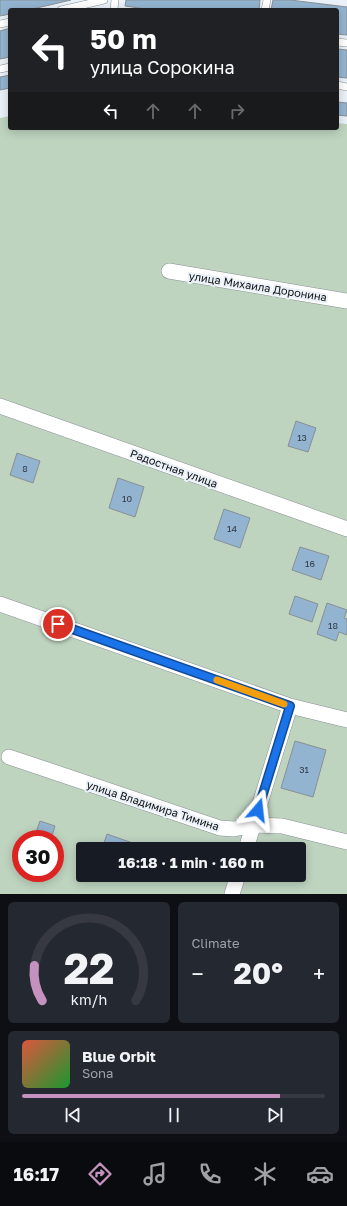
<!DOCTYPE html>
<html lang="en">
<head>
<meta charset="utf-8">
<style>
  :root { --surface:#171b24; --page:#242831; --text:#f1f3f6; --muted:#9ea1a6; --line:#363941; --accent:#c591be }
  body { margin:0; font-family:"Golos Text",sans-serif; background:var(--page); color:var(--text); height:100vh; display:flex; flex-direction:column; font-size:15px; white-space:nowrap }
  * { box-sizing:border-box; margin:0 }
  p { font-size:13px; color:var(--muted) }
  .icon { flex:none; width:22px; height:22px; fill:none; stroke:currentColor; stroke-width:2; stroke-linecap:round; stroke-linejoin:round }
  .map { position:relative; height:894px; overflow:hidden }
  .details { display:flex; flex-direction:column; gap:8px; padding:8px; background:#0d0f14; flex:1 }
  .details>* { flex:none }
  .top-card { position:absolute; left:8px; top:8px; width:331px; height:122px; border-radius:4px; box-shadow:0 2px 10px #0003; background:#202124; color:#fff; overflow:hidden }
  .speed { position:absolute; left:12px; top:830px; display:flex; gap:8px; font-size:20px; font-weight:700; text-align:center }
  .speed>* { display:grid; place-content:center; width:52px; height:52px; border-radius:50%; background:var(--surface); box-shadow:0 2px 10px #0003; line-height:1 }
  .speed .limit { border:6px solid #d22; background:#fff; color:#111 }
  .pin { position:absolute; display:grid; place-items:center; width:34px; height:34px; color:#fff; margin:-17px; border:2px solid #fff; border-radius:50%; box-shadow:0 1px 4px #0007 }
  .me { position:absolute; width:44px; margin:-22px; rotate:17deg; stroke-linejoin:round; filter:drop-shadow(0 0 3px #0008) }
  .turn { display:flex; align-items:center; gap:14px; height:84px; padding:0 16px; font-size:18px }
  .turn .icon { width:52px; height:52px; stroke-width:2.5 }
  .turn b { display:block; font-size:28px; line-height:34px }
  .lanes { display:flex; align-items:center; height:38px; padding:0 16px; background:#0003; justify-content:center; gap:20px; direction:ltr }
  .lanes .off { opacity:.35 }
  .big { font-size:30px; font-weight:700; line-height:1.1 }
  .details .tile { flex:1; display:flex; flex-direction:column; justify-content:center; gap:6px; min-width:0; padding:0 14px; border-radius:6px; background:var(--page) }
  .details .dial { align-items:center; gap:0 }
  .dial svg { height:104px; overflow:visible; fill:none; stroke:var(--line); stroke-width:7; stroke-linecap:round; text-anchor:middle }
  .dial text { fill:var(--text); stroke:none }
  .song { display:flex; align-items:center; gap:12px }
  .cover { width:48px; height:48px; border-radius:6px; background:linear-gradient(135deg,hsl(10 70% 55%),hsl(130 70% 35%)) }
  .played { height:4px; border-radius:2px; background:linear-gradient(90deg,var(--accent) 85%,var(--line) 85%) }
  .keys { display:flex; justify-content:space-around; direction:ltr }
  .heat { display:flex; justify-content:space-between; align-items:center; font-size:22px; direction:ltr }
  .details .tiles { flex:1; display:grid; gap:8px; grid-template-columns:1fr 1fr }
  .tile:last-child { grid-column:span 2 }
  .trip { position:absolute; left:76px; top:842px; width:230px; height:40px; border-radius:4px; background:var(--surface); box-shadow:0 2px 10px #0003; font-weight:700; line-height:40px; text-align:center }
  .dock { display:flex; height:64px; justify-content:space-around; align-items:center; background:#090b0e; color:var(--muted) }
  .dock .icon { width:28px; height:28px }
  .dock .current { color:var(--accent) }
  .dock b { font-size:18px; color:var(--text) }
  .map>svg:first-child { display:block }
  .green { fill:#bed4bf; fill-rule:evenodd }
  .building { fill:#93b4d0; stroke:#888f95 }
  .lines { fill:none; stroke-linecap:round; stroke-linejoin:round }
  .service-casing { stroke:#899096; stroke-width:8 }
  .minor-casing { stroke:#899096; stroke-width:16 }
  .service { stroke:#fff; stroke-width:7 }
  .minor { stroke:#fff; stroke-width:15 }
  .route-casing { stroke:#114b97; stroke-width:10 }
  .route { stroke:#1a73e8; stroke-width:7 }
  .slow { stroke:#f59e0b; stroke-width:7 }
  .labels { text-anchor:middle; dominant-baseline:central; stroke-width:4; stroke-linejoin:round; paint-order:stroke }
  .number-label { font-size:9px; fill:#313a43 }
  .street-label { font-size:11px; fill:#101214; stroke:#eaf1f8 }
</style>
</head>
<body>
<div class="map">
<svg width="347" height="894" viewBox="0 0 347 894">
  <rect width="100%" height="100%" fill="#eaf1f8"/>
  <path class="green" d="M10,116V128H337V123L347,124V894H0V118ZM21,839H55V873H21ZM83,849H299V875H83Z"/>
  <path class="building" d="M0,0H71L28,10H10V14L0,16Z
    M126,0H260L259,10H153L125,6Z
    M273,0H290L347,7V35L337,34V10H271Z
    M10,28V57L0,59V31Z
    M337,49L347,50V78L337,77Z
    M10,75V88L0,90V77Z
    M337,102L347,103V116L337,115Z
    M296,421L316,428L308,452L288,446Z
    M17,453L40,461L33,483L10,475Z
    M118,478L144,487L135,517L109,508Z
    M224,509L250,518L240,548L214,539Z
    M300,547L329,556L321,580L292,570Z
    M295,596L318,604L312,622L289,614Z
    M327,603L347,610L344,618L347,619V635L339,632L336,641L317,634Z
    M295,741L326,750L313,797L281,788Z
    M40,821L55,826L51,839L34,838Z
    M107,834L141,846L140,849H102Z"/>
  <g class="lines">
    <defs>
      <path id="service" d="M61,10L104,0
        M114,10L115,0
        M265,10L267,0
        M0,24L10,22
        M337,42L347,43
        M0,69L10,67
        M337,85L347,87"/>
      <path id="minor" d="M169,271L347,301
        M0,406L347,529
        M0,604L290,706L347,720
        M9,757L220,828L234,829L253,825L282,826L347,842
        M246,849L290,706
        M232,894L238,875"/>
    </defs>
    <use href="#service" class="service-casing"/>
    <use href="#minor" class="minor-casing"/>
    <use href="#service" class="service"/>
    <use href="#minor" class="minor"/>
  </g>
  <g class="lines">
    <defs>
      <path id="route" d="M58,624L290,706L258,810"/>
    </defs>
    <use href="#route" class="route-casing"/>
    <use href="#route" class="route"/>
    <path class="slow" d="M217,680L284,704"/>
  </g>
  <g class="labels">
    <g class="number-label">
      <text x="302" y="437">13</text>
      <text x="25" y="468">8</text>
      <text x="127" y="498">10</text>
      <text x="232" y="528">14</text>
      <text x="310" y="563">16</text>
      <text x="333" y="625">18</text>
      <text x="304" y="769">31</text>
    </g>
    <g class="street-label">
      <text transform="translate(258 286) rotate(9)">улица Михаила Доронина</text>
      <text transform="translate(174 468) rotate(20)">Радостная улица</text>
      <text transform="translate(153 805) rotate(18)">улица Владимира Тимина</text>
    </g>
  </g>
</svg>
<div class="speed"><div class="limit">30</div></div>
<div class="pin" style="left:58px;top:624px;background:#d93025"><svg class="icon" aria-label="arrive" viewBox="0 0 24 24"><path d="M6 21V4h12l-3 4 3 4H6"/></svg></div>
<svg class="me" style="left:258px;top:810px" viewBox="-20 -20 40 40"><path d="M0-17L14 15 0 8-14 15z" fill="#1a73e8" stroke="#fff" stroke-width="4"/></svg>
<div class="trip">16:18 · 1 min · 160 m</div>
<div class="top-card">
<div class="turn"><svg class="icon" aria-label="left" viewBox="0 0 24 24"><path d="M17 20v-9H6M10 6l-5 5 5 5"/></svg><div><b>50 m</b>улица Сорокина</div></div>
<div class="lanes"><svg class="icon" aria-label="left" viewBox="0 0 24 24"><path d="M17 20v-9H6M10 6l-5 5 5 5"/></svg><svg class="icon off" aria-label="ahead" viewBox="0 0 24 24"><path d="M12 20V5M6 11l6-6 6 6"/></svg><svg class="icon off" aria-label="ahead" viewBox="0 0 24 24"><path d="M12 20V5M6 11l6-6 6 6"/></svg><svg class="icon off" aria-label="right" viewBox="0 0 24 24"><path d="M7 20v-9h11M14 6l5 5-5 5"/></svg></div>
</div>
</div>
<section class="details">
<div class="tiles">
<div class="tile dial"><svg viewBox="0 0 100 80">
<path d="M14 69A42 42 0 1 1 86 69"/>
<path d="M14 69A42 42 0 0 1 8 42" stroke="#c591be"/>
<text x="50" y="56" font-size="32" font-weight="700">22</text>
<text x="50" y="72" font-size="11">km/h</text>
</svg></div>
<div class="tile"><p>Climate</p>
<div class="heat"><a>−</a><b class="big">20°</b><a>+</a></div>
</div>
<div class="tile">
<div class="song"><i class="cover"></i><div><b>Blue Orbit</b><p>Sona</p></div></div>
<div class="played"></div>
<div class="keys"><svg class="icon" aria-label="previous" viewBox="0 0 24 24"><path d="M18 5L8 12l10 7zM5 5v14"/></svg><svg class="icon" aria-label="pause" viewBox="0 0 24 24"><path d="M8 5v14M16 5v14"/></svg><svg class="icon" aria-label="next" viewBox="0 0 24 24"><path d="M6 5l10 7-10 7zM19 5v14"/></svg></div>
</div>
</div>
</section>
<nav class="dock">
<b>16:17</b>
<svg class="icon current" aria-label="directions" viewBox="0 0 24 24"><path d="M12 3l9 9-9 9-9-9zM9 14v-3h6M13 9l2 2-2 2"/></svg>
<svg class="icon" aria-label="music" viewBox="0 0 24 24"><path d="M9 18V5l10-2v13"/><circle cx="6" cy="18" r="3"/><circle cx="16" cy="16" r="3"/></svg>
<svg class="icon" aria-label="phone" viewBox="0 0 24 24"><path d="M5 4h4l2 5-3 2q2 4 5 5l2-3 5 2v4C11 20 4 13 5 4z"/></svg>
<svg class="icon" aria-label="climate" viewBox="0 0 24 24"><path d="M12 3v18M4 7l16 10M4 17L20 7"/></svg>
<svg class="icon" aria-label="car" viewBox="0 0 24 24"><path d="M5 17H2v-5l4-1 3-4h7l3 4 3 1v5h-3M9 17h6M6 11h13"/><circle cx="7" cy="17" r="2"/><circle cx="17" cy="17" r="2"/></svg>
</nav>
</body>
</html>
